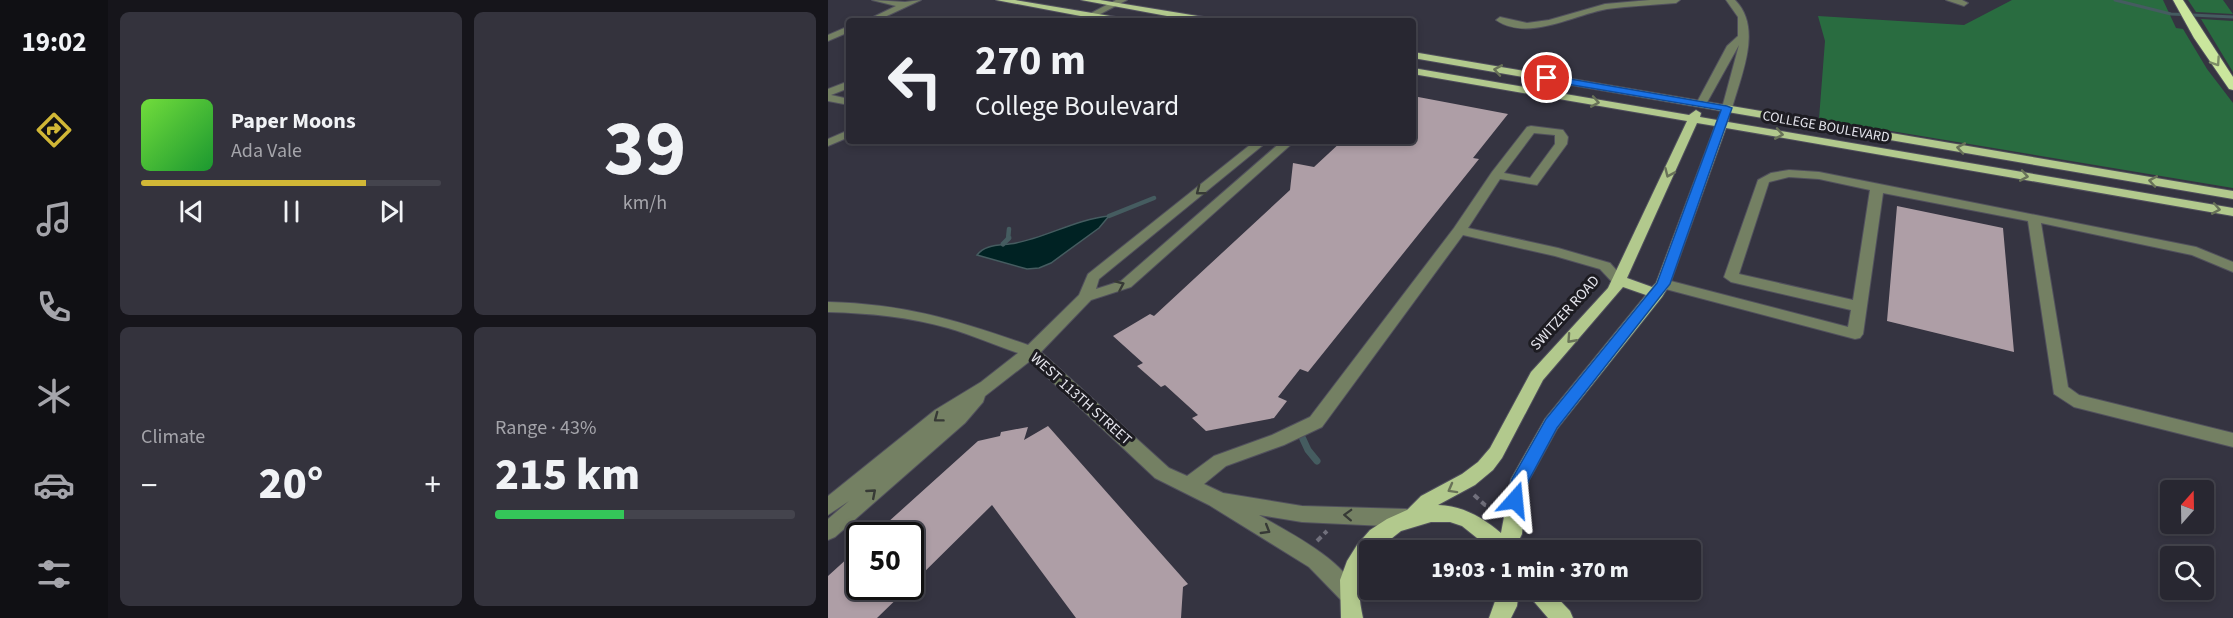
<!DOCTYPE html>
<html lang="en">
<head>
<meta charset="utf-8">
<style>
  :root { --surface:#282731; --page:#34333d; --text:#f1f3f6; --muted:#a5a5ab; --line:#44444d; --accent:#d1b736 }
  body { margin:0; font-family:"Source Sans 3",sans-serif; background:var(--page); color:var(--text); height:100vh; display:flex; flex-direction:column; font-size:22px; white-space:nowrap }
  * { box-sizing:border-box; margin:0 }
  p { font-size:20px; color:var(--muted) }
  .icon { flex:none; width:33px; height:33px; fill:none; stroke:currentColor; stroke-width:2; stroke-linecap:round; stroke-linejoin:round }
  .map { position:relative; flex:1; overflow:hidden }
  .side { display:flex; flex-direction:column; gap:12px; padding:12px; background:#16151b; width:720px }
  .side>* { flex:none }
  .hud { position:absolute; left:18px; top:18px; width:570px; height:126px; border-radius:6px; box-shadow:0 3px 9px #0003,0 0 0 2px var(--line); background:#282731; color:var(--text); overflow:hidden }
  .needle { width:39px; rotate:20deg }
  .controls { position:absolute; left:1332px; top:480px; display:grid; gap:12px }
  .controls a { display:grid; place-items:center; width:54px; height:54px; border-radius:6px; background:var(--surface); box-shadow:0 3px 9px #0003,0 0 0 2px var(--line); font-size:30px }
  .speed { position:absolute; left:18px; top:522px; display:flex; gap:12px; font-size:30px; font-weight:700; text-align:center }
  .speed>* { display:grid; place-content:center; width:78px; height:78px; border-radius:50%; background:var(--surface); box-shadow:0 3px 9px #0003,0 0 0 2px var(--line); line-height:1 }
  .speed .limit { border:3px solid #111; border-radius:9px; background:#fff; color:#111 }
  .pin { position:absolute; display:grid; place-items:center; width:51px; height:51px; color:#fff; margin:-26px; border:3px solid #fff; border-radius:50%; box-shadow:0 2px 6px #0007 }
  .me { position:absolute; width:66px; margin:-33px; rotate:18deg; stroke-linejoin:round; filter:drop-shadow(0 0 4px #0008) }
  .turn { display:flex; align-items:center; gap:21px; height:126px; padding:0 30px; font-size:27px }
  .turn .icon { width:78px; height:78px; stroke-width:2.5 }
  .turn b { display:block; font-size:42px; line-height:51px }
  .big { font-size:45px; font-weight:800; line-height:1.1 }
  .side .tile { flex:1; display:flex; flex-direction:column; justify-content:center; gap:9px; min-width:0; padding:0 21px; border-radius:9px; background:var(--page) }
  .side .dial { align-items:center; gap:0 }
  .dial b { font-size:78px; line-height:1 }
  .song { display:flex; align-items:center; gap:18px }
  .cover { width:72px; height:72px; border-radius:9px; background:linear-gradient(135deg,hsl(100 70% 55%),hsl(130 70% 35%)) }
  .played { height:6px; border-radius:3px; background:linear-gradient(90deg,var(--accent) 75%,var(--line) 75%) }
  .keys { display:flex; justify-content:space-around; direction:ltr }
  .heat { display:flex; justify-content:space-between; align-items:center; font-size:33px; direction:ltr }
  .charge { height:9px; border-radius:4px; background:linear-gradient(90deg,#34c759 43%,var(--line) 0) }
  .side .tiles { flex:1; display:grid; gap:12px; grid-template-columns:repeat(2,1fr) }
  .trip { position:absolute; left:531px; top:540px; width:342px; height:60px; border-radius:6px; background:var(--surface); box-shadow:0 3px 9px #0003,0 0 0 2px var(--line); font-weight:800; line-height:60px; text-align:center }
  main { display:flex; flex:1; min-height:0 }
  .menu { display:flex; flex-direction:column; width:108px; justify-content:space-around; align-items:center; background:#101014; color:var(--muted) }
  .menu .icon { width:42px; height:42px }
  .menu .current { color:var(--accent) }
  .menu b { font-size:27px; color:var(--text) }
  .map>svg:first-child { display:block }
  .green { fill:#296c40 }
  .water { fill:#002223; stroke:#455c60; stroke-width:1.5 }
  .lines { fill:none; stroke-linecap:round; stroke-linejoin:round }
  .stream-far3 { stroke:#455c60; stroke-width:3 }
  .stream-far2 { stroke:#455c60; stroke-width:4.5 }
  .stream-far1 { stroke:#455c60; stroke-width:5 }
  .stream { stroke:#455c60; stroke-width:7 }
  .building { fill:#ae9ea6 }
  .minor-casing { stroke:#51505d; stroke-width:2 }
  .major-casing { stroke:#51505d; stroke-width:2 }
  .highway-casing { stroke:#51505d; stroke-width:2 }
  .path { stroke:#71707c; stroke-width:4; stroke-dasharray:6 4; stroke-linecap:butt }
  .minor { fill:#748063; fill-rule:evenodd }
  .major { fill:#b2c98d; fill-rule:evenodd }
  .highway { fill:#cae69d; fill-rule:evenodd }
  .oneway { stroke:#7c8b66 }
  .oneway2 { stroke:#687258 }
  .oneway3 { stroke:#373a36 }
  .route { fill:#1a73e8; stroke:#114b97; stroke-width:1.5 }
  .labels { text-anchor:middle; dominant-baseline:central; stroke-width:6; stroke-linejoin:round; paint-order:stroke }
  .far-street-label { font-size:14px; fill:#e5e5ed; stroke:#1d1c22 }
  .street-label { font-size:15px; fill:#e5e5ed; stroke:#1d1c22 }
</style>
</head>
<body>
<main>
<nav class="menu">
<b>19:02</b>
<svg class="icon current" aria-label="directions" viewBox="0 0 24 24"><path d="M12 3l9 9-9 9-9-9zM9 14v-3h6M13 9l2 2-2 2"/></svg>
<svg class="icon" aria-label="music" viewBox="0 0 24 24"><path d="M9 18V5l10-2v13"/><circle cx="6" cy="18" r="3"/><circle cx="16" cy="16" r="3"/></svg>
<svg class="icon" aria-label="phone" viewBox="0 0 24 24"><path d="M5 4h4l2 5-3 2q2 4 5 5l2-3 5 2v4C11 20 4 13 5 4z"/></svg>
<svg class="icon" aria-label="climate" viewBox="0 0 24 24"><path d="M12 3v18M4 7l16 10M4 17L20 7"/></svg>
<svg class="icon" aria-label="car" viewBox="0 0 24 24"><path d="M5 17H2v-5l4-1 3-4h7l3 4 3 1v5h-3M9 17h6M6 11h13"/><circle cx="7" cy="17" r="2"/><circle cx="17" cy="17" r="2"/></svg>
<svg class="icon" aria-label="filters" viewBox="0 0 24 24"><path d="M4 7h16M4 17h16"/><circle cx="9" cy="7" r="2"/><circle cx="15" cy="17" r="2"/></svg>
</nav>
<section class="side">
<div class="tiles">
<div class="tile">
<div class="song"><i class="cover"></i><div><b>Paper Moons</b><p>Ada Vale</p></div></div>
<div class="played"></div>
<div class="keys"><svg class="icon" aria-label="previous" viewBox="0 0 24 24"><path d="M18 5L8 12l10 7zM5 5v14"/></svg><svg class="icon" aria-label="pause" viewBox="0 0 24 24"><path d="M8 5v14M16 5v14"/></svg><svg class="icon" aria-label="next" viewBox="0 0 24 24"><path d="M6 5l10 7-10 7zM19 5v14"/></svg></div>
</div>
<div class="tile dial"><b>39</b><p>km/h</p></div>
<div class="tile"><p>Climate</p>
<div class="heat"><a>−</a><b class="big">20°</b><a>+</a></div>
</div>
<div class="tile"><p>Range · 43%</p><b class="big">215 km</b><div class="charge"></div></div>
</div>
</section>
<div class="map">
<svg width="1405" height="618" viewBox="0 0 1405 618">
  <rect width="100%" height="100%" fill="#353441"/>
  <path class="green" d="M1184,0H1335L1348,28L1355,29L1379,69L1405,103V188L991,119L997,41L990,16L1136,25Z
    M1360,0H1395L1405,14L1368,12Z
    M1373,19L1405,21V72Z"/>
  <path class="water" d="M281,216L271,228L223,263L211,268L199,269L149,255C158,243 174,246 188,243C219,237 249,219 281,216Z"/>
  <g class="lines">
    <path class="stream-far3" d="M1287,0L1343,14L1405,17"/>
    <path class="stream-far2" d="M281,216L326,198
      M180,239L181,229"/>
    <path class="stream-far1" d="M175,244L181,238"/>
    <path class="stream" d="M474,437L480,450L489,461"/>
  </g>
  <path class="building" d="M585,96L680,114L645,158L651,159L480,372L472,369L450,397L459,401L446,418L378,431L364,418L370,415L337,385L333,387L309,366L315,363L285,336L322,314L326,316L462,190L465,163L486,167L514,141H585Z
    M1069,206L1175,228L1186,352L1059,321Z
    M220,426L360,584L355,587L353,618H248L164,505L82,586V536H49L62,524L59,523L150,441L172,436L173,432L200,427L196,440Z
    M22,556L32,561V586H82L49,618H0V576Z"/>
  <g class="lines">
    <defs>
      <path id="minor" d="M44,0L77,2L93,0L48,21H37L68,6Z
        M288,0H299L259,21H248Z
        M822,0H852L848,3C825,5 802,6 779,9C745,15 700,42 668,20L672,17L699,23L721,20L777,4Z
        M898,0H907C935,28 913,75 904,108L899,111L894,108L911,45L877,106H869L868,104L899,46L910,36V17Z
        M1118,0H1134L1140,3L1136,6Z
        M21,26V32L0,41V35Z
        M21,81V88L3,95L21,99V105L0,101V89Z
        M703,126L735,130L740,137L739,144L709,185L672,179L640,228L730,248L782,263L798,281L796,284H786L772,269L727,256L635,235L494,427L456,445L398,466L376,484L395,493L474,506L578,509L585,512L588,518L585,524L578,527L474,522L431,515C462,533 516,560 530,593L527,600L520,603L513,600L481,567L381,505L327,478L202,361L157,396L155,402L137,423L7,537L0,540V519L21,501L0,515V496L107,410L153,382L190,353C167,345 144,335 120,328C81,317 41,313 0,312V302C77,304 129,320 200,345L251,295L260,274L427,141H440L271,279L268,289L293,281L454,141H467L303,287L263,300L213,352L341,468L359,476L386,456L444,435L482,417L626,228L664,172L699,127ZM706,133L727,135V144L702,178L676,173Z
        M21,130V137L0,146V139Z
        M961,170L991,172L1368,247L1405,262V272L1364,255L1213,223L1240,387L1251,395L1405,433V447L1246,407L1226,394L1200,221L1055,193L1035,334L1032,338L1027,339L830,287L828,284L835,279L1020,327L1023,310L903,282L896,277L930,180L943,173ZM961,177L991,179L1042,190L1025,300L911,274L941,182Z"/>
      <path id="major" d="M168,0H187L294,18L298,21H279Z
        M253,0H272L382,18L386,21H366Z
        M585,52L1405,191V199L585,58Z
        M585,68L861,115L868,110L873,113L872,117L889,120L892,115L896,114L901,117L900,122L1405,208V216L898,128L842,284L834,297L729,429L701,480L697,500L694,534L686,550H664L634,526L622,522H603L573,531L549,550H542C542,561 538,564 534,574C529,587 532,604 535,618H513L512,580L519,561L529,545L542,530L559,519L579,510L593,496L634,474L650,462L662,448L703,372L780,288L859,121L585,74ZM869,123L887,126L828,283L824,287L799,278ZM795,287L818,295L717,419L683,479L673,533C654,517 635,506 610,505L647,485L665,470L674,458L715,380Z
        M671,590H691L689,606L683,618H661Z
        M699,590H722L742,611L745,618H720L702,597Z"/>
      <path id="highway" d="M1345,0H1355L1405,77V90L1401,89L1366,38Z"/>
    </defs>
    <use href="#minor" class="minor-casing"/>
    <use href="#major" class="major-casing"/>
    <use href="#highway" class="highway-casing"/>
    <path class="path" d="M646,495L657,505L668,508
      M489,541L499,531"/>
    <use href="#minor" class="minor"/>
    <use href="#major" class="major"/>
    <use href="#highway" class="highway"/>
  </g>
  <defs><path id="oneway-chevron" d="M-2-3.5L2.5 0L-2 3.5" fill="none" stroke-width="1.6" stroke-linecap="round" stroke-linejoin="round" transform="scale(1.5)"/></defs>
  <use class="oneway" href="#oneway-chevron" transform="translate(1388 62) rotate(56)"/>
  <g class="oneway2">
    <use href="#oneway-chevron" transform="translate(670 70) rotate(-170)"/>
    <use href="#oneway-chevron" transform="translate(767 102) rotate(10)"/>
    <use href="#oneway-chevron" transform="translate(951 134) rotate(10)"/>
    <use href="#oneway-chevron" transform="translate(1133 148) rotate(-170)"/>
    <use href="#oneway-chevron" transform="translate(841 173) rotate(114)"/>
    <use href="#oneway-chevron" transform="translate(1196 176) rotate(10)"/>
    <use href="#oneway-chevron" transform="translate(1325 181) rotate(-170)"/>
    <use href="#oneway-chevron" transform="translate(1388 209) rotate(10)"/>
    <use href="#oneway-chevron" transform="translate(743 339) rotate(132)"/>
    <use href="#oneway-chevron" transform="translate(624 489) rotate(151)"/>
  </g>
  <g class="oneway3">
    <use href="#oneway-chevron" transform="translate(372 191) rotate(142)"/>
    <use href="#oneway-chevron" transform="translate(292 285) rotate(-24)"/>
    <use href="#oneway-chevron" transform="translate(110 418) rotate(143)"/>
    <use href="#oneway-chevron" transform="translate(44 493) rotate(-41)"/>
    <use href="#oneway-chevron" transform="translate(520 515) rotate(-178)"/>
    <use href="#oneway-chevron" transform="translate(438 530) rotate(31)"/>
  </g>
  <path class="route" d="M719,75L899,106L904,108L842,284L729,428L701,480L693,505L687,508L681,505L678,500L684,479L718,419L829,283L893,110L715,80L714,78Z"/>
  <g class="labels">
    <g class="far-street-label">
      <text transform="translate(998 127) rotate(10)">COLLEGE BOULEVARD</text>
    </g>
    <g class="street-label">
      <text transform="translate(737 313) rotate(-48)">SWITZER ROAD</text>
      <text transform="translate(253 399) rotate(42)">WEST 113TH STREET</text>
    </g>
  </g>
</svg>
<div class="controls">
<a><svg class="needle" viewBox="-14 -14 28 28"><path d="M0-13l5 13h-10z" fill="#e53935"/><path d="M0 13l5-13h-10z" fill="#a5a5ab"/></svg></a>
<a><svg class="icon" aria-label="search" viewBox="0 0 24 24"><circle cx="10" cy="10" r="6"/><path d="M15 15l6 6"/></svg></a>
</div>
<div class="speed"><div class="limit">50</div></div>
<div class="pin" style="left:719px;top:78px;background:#d93025"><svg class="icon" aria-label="arrive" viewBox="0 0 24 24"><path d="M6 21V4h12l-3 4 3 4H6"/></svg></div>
<svg class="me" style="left:687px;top:500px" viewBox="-20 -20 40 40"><path d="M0-17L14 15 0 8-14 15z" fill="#1a73e8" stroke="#fff" stroke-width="4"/></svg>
<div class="trip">19:03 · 1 min · 370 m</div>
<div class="hud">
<div class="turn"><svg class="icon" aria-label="left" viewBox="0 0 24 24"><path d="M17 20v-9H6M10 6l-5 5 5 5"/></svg><div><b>270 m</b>College Boulevard</div></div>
</div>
</div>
</main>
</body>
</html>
